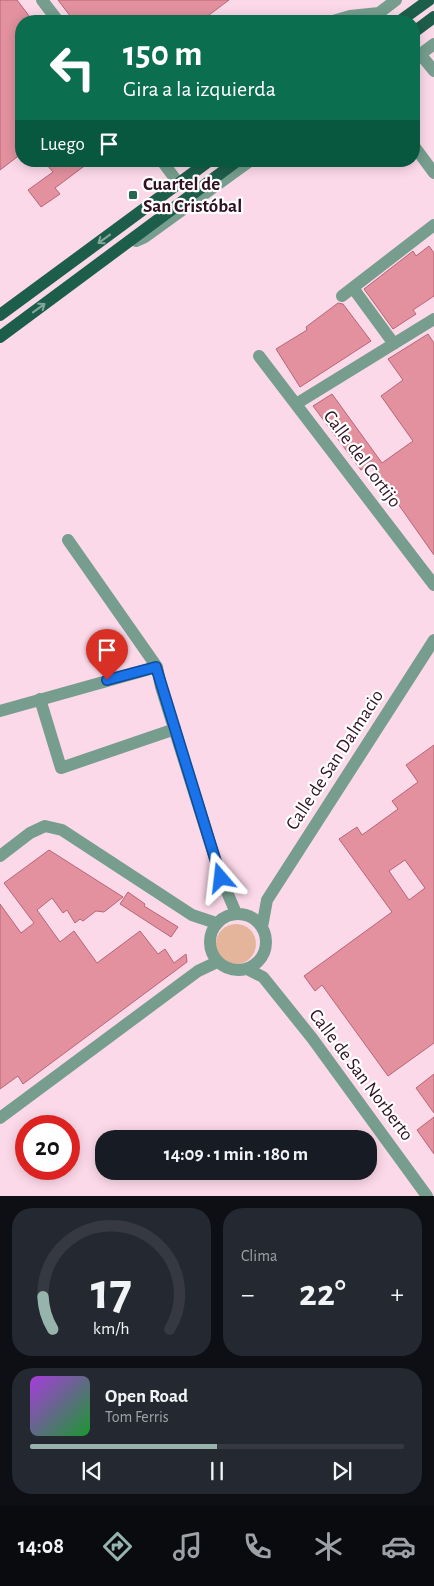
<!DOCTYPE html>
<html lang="es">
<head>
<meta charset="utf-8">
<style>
  :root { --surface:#171b24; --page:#242831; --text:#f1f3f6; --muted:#9ea1a6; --line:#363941; --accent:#97b4ac }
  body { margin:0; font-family:"Alegreya Sans",sans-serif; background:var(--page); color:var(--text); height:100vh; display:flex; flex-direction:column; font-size:19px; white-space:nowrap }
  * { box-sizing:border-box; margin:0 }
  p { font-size:16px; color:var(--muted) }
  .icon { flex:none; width:28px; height:28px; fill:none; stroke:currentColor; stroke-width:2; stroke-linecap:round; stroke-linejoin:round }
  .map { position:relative; height:1196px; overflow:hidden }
  .side { display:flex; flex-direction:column; gap:12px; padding:12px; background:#0d0f14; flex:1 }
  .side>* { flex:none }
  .hud { position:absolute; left:15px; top:15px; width:405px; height:152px; border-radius:20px; box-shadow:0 2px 12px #0003; background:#0b6e4f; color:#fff; overflow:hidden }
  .speed { position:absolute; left:15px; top:1115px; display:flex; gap:10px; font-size:25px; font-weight:700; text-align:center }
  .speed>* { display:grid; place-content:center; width:65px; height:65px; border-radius:50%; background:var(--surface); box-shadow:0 2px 12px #0003; line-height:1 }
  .speed .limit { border:8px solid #d22; background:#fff; color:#111 }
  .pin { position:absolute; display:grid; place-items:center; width:42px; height:42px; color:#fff; margin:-51px -21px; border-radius:50% 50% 50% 0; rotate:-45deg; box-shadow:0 0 5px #0007 }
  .pin .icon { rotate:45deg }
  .me { position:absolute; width:55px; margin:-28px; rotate:343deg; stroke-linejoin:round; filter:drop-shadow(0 0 4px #0008) }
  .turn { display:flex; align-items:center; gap:18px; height:105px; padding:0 25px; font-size:22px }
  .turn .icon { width:65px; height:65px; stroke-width:2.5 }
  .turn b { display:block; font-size:35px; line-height:42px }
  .then { display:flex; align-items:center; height:48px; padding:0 25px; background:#0003; gap:10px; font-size:19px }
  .big { font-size:38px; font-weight:600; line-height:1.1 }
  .side .tile { flex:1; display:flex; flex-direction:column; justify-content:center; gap:8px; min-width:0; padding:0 18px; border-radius:20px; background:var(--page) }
  .side .dial { align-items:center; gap:0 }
  .dial svg { height:130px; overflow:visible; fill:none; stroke:var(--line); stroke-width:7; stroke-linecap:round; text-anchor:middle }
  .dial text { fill:var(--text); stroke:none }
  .song { display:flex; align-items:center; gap:15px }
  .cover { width:60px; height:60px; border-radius:8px; background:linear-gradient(135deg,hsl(280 70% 55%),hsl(130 70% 35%)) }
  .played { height:5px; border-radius:2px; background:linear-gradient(90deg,var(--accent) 50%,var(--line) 50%) }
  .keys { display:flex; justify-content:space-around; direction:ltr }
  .heat { display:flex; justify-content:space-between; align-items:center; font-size:28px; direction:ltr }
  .side .tiles { flex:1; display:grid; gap:12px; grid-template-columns:1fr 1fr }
  .tile:last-child { grid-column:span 2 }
  .trip { position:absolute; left:95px; top:1130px; width:282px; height:50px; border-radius:20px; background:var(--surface); box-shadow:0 2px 12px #0003; font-weight:600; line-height:50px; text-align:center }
  .tab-bar { display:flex; height:80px; justify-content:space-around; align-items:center; background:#090b0e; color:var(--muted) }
  .tab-bar .icon { width:35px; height:35px }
  .tab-bar .current { color:var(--accent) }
  .tab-bar b { font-size:22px; color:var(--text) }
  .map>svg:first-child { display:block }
  .green { fill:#e5b59b }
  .building { fill:#e3919f; stroke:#b96575; fill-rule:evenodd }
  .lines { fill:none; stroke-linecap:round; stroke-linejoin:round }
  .minor { stroke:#769d8e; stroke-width:12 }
  .major { stroke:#1d5e4a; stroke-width:12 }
  .oneway { stroke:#83a69b }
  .route-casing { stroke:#114b97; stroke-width:12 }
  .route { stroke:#1a73e8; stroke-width:9 }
  .poi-dot { fill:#286652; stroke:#fff; stroke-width:2 }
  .labels { text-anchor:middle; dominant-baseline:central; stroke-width:4.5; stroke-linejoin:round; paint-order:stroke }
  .poi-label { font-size:19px; font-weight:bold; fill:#2f1121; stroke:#fff; text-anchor:start }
  .street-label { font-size:19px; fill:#2f1121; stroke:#fff }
</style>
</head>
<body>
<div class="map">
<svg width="434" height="1196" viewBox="0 0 434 1196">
  <rect width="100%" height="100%" fill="#fcd9e9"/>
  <path class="green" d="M216 944a20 20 0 1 1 40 0a20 20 0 1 1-40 0Z"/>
  <path class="building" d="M0,0H17L33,21H21V154L0,170Z
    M58,0H229L201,21H74Z
    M52,161H91L55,188L60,194L41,207L28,190L53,172L47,165Z
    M429,246L434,253V296L413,310L416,314L393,329L364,289L413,251L416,256Z
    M338,303L343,304L371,341L300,387L276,349L307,330L306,327Z
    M428,334L434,343V555L370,464L361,470L313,406L332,394L382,463L413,441L381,396L403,380L388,359Z
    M434,745V1043L388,1076L322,985L315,991L304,976L392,912L339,839L357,827L362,835L398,809L392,801L418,782L406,765ZM405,860L425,888L409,900L389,871Z
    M49,850L123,897L104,912L96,911L83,921L80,919L75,923L67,910L63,913L52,898L37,910L60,942L74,931L97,963L140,931L158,954L165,949L174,963L186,954L187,962L23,1084L18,1076L0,1089V904L21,933L34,923L4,883Z
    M128,892L145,904L144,906L178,927L171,937L120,904Z
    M434,1074V1113L416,1088Z
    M434,1117V1154L417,1130Z"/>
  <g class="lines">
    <path class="minor" d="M42,0L58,21
      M333,21L350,16L379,13L396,0
      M420,54L434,71
      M414,59L434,44
      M414,146L434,173
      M162,161L179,184
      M136,241L145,237L250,161
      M353,288L394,344
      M342,296L434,225
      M259,356L434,585
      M296,404L434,319
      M68,540L157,667L161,687L221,878L236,913
      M40,699L61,768L175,729
      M0,711L157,667
      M0,856L30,833L45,826L62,830L192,915L216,923
      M210 942a28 28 0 1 1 56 0a28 28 0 1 1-56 0Z
      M262,927L267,900L434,640
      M247,969L263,977L312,1038L427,1196
      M0,1118L198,971L217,962"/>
    <path class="major" d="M400,21L429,0
      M414,32L434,17
      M0,315L209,161
      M0,337L237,161"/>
  </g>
  <defs><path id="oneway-shaft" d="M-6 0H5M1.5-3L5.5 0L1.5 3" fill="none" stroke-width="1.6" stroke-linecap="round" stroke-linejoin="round" transform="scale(1.25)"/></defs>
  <g class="oneway">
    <use href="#oneway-shaft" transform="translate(104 239) rotate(144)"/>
    <use href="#oneway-shaft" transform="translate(39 308) rotate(-36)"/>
  </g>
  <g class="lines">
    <defs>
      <path id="route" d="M107,680L156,667L221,878"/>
    </defs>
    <use href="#route" class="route-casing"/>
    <use href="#route" class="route"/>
  </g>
  <rect class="poi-dot" x="128" y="190" width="10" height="10" rx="2.5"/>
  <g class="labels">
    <g class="poi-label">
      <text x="143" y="184">Cuartel de<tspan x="143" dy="22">San Cristóbal</tspan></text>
    </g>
    <g class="street-label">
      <text transform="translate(362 459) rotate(53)">Calle del Cortijo</text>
      <text transform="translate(335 760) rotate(-57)">Calle de San Dalmacio</text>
      <text transform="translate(361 1075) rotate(53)">Calle de San Norberto</text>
    </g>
  </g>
</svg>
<div class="speed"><div class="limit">20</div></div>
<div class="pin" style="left:107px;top:680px;background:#d93025"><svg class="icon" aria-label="arrive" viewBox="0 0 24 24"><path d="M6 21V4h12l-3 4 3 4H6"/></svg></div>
<svg class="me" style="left:221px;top:878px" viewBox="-20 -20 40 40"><path d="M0-17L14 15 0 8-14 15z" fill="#1a73e8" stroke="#fff" stroke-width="4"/></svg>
<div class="trip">14:09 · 1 min · 180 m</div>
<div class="hud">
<div class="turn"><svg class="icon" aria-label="left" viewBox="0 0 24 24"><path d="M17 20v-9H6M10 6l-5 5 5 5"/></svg><div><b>150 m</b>Gira a la izquierda</div></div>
<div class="then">Luego<svg class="icon" aria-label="arrive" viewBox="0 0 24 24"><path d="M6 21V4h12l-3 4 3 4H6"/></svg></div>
</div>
</div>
<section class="side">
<div class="tiles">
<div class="tile dial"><svg viewBox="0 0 100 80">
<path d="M14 69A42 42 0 1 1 86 69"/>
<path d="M14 69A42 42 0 0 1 8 49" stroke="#97b4ac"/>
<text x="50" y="56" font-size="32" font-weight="700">17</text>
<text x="50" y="72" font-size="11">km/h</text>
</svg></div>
<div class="tile"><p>Clima</p>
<div class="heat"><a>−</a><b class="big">22°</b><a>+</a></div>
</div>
<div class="tile">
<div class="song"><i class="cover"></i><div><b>Open Road</b><p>Tom Ferris</p></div></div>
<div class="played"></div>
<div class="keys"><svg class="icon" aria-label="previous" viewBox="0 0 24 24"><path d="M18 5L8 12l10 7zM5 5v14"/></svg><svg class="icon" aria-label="pause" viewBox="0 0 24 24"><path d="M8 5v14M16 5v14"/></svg><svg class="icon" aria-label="next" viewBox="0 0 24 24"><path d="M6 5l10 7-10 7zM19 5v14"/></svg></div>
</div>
</div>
</section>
<nav class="tab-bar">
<b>14:08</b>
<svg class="icon current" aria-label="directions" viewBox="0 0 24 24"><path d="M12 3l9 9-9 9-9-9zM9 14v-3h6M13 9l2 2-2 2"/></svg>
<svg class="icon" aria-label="music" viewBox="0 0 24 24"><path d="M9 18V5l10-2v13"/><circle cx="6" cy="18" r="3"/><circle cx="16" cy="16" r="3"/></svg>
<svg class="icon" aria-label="phone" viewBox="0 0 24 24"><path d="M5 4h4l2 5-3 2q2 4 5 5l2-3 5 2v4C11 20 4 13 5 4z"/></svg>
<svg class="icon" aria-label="climate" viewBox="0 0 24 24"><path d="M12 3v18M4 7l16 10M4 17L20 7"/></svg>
<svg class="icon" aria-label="car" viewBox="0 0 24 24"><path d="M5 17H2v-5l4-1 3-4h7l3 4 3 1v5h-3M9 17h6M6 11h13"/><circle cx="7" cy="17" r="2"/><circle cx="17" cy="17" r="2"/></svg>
</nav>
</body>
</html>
